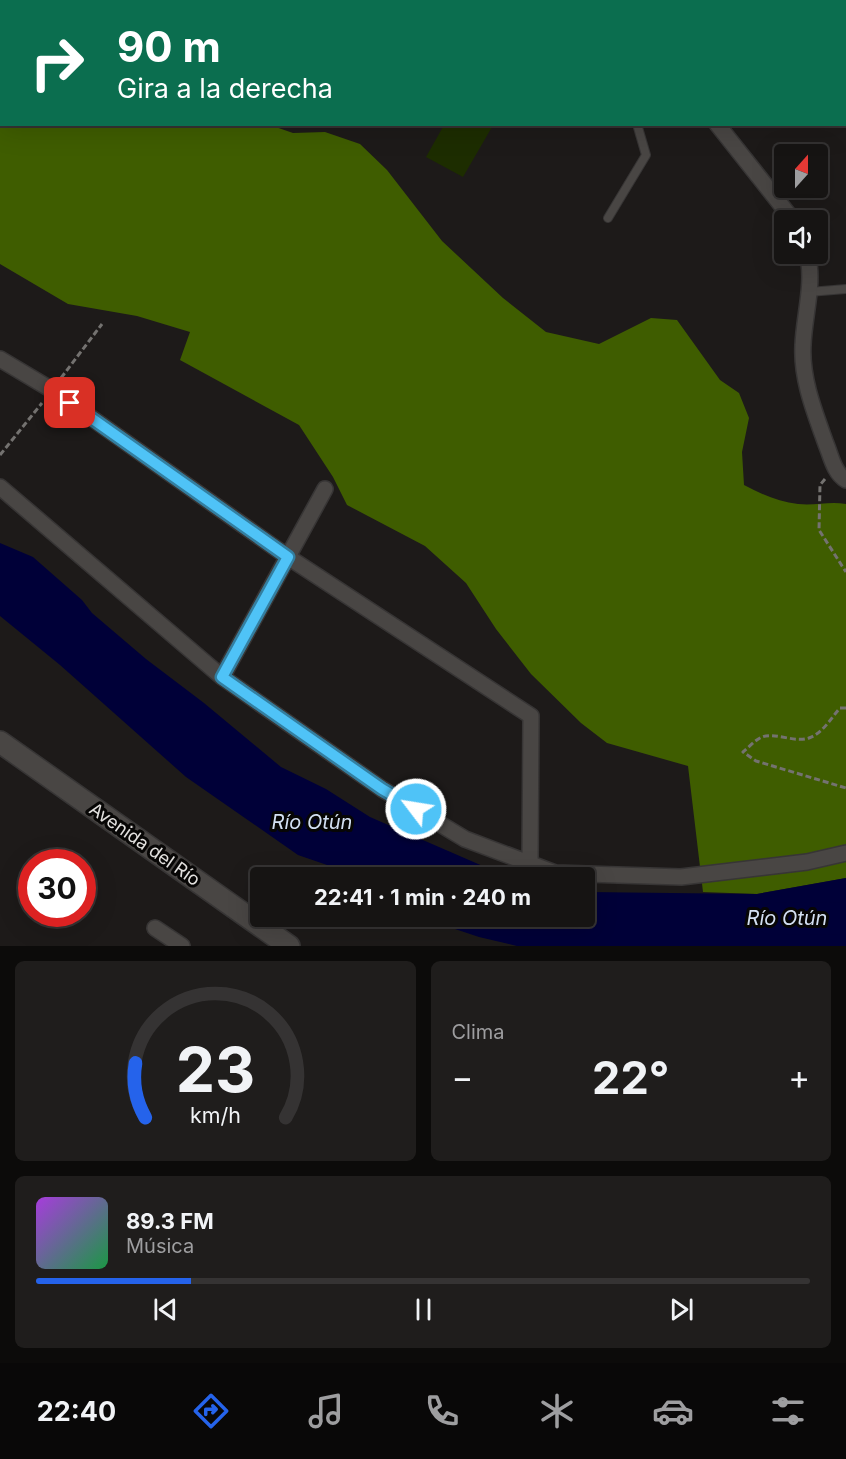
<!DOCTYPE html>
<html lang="es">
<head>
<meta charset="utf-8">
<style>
  :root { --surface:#161413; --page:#1f1d1c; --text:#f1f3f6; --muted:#9e9ea0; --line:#353333; --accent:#2563eb }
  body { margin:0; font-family:Inter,sans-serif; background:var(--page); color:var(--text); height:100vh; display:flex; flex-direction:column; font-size:22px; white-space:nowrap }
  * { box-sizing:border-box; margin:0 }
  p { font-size:20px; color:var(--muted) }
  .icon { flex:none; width:33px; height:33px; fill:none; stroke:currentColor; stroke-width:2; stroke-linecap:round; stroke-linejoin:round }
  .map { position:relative; height:946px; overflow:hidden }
  .panel { display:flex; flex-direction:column; gap:15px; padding:15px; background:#0c0b0a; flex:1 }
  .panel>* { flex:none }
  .guide { position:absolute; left:0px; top:0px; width:846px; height:126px; box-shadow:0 6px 24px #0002,0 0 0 2px var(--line); background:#0b6e4f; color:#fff; overflow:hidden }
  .needle { width:39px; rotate:21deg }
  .tools { position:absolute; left:774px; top:144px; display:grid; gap:12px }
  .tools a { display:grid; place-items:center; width:54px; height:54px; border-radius:6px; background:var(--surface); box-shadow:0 6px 24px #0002,0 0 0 2px var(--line); font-size:30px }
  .speed { position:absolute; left:18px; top:849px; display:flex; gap:12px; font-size:30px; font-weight:700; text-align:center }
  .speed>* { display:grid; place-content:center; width:78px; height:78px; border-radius:50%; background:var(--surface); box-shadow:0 6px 24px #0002,0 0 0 2px var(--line); line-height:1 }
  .speed .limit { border:9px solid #d22; background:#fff; color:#111 }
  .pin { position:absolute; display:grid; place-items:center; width:51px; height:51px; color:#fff; margin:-26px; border-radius:12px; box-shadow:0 3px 9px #0006 }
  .me { position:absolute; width:66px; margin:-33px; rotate:301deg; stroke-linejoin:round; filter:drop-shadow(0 0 4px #0008) }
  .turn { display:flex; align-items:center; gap:21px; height:126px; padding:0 18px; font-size:27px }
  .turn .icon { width:78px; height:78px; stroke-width:2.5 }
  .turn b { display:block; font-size:42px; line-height:51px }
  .big { font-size:45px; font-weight:700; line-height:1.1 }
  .panel .widget { flex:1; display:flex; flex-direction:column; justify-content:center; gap:9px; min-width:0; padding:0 21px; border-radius:9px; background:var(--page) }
  .panel .dial { align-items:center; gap:0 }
  .dial svg { height:156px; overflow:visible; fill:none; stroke:var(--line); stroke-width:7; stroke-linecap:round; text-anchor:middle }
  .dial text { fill:var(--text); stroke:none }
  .song { display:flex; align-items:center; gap:18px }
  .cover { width:72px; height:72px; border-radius:9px; background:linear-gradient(135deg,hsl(280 70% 55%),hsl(140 70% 35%)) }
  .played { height:6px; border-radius:3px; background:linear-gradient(90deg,var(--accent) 20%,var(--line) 20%) }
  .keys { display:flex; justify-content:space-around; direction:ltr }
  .heat { display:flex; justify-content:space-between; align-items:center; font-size:33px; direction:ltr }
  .panel .tiles { flex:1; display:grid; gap:15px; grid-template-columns:1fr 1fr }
  .widget:last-child { grid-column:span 2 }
  .trip { position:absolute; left:250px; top:867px; width:345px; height:60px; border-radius:6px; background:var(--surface); box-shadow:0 6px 24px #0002,0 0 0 2px var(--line); font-weight:700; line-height:60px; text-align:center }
  .tab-bar { display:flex; height:96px; justify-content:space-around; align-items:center; background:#090808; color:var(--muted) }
  .tab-bar .icon { width:42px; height:42px }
  .tab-bar .current { color:var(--accent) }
  .tab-bar b { font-size:27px; color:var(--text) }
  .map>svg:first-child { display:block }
  .green { fill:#1d2d00 }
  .forest { fill:#3f5d00 }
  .water { fill:#000038 }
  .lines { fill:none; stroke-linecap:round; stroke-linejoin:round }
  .river { stroke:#000038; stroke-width:32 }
  .building { fill:#422266; stroke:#7a797c; stroke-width:1.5 }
  .lane-casing { stroke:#373535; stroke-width:10 }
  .street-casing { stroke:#373535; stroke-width:18 }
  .secondary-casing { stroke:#373535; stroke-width:24 }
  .path { stroke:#747270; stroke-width:3; stroke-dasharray:6 3; stroke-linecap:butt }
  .lane { stroke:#494644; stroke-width:8 }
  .street { stroke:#494644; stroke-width:15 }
  .secondary { stroke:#494644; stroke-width:21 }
  .route-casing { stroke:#337fa1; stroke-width:15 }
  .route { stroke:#4fc3f7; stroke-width:10 }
  .labels { text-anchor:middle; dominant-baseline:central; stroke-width:6; stroke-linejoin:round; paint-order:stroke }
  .street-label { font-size:18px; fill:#e2e0de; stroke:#070605 }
  .water-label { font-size:20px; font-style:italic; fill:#d3dff2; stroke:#070605 }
</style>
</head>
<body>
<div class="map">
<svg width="846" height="946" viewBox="0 0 846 946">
  <rect width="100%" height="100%" fill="#1d1a19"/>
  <path class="green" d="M488,125L492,127L463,177L426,157L444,125Z"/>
  <path class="forest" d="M0,0L12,1L2,2V124H267L293,133L325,132L360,144L387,170L442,241L503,298L546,332L599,344L651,318L677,320L720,380L739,393L749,418L742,452L744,485C761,494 779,502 798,504C815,506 829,501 846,504V878L757,894L703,892L688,766L607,743L581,723L531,674L496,629L466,583L425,546L347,505L333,477L299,425L180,360L190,332L137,316L68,304L0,264Z"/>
  <path class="water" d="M0,543L33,557L82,600L92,613L146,659L204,703L281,767L326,789L370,817L508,877H348L330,866L298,855L186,777L60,665L0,616Z
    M846,878V903C832,908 820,910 813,924L846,928V946H517L479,937L419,917L585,916V892L757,894Z"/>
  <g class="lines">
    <path class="river" d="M772,919L846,918"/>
  </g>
  <path class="building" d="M268,0H368V2H268Z
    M378,0H464L377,2Z"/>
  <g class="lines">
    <defs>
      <path id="lane" d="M503,2L504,0
        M636,2L637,0
        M608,218L646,155L637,124
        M809,292L846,289"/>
      <path id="street" d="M677,2V0
        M717,124L793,220
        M807,254C815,281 804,316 803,345C801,379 815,413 826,444C831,456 834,473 846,480
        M0,359L52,390L288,557L531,716L530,864
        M0,487L222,677L382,789L465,839L555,873L681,877L807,862L846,853
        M222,677L325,489
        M155,928L182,946"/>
      <path id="secondary" d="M806,0L808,2
        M844,28L846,29
        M0,742L289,946"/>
    </defs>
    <use href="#lane" class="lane-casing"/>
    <use href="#street" class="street-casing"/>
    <use href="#secondary" class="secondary-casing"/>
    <path class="path" d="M61,378L102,324
      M0,455L42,403
      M825,479L820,485L819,530L846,572
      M846,708H840C831,718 823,733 809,738C795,743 774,732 762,737C755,740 749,747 743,752L756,761L846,788"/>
    <use href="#lane" class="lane"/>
    <use href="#street" class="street"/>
    <use href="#secondary" class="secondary"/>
  </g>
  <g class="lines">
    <defs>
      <path id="route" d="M70,403L288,557L222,677L382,789L416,809"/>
    </defs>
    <use href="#route" class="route-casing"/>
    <use href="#route" class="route"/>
  </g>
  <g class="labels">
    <g class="street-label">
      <text transform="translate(145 844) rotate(35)">Avenida del Río</text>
    </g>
    <g class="water-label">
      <text x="312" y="822">Río Otún</text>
      <text x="787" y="918">Río Otún</text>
    </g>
  </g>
</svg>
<div class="tools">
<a><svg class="needle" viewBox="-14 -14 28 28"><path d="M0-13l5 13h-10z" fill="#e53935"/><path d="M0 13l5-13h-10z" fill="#9e9ea0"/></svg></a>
<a><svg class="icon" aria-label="sound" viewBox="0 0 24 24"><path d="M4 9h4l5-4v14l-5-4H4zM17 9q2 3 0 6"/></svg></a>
</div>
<div class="speed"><div class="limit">30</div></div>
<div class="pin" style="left:70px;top:403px;background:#d93025"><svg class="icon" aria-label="arrive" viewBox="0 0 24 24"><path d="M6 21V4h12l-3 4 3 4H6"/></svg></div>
<svg class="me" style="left:416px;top:809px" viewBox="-20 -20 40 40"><circle r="17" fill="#4fc3f7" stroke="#fff" stroke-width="3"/><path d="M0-11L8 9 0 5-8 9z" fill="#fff"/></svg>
<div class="trip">22:41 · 1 min · 240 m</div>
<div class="guide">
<div class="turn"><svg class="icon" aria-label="right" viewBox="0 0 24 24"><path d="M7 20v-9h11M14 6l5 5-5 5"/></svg><div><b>90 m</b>Gira a la derecha</div></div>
</div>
</div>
<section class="panel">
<div class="tiles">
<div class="widget dial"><svg viewBox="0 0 100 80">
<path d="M14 69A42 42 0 1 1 86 69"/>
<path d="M14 69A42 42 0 0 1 9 41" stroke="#2563eb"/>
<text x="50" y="56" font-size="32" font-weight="700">23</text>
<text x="50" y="72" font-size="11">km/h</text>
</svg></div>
<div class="widget"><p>Clima</p>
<div class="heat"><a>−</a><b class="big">22°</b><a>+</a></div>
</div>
<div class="widget">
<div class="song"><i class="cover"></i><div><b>89.3 FM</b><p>Música</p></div></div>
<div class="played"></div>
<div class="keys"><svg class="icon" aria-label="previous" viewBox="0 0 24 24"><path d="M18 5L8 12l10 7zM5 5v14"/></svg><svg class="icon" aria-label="pause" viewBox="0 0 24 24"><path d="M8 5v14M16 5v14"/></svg><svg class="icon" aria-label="next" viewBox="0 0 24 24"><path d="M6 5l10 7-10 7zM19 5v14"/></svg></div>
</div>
</div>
</section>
<nav class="tab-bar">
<b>22:40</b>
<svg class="icon current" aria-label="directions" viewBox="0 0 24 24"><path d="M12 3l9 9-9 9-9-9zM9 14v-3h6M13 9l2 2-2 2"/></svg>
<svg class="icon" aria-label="music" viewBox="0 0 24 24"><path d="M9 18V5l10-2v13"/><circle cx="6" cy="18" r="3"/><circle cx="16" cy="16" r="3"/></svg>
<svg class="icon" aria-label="phone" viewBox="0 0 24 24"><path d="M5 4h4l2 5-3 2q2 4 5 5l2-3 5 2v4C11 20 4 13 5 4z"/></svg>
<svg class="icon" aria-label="climate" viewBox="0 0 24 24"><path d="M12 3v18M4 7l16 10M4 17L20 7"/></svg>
<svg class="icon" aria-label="car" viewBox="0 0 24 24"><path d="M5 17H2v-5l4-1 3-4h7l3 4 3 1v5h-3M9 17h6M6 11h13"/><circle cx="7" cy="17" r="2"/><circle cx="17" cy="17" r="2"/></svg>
<svg class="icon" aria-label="filters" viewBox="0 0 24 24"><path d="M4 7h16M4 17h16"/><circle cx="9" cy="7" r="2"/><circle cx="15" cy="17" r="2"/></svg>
</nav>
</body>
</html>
